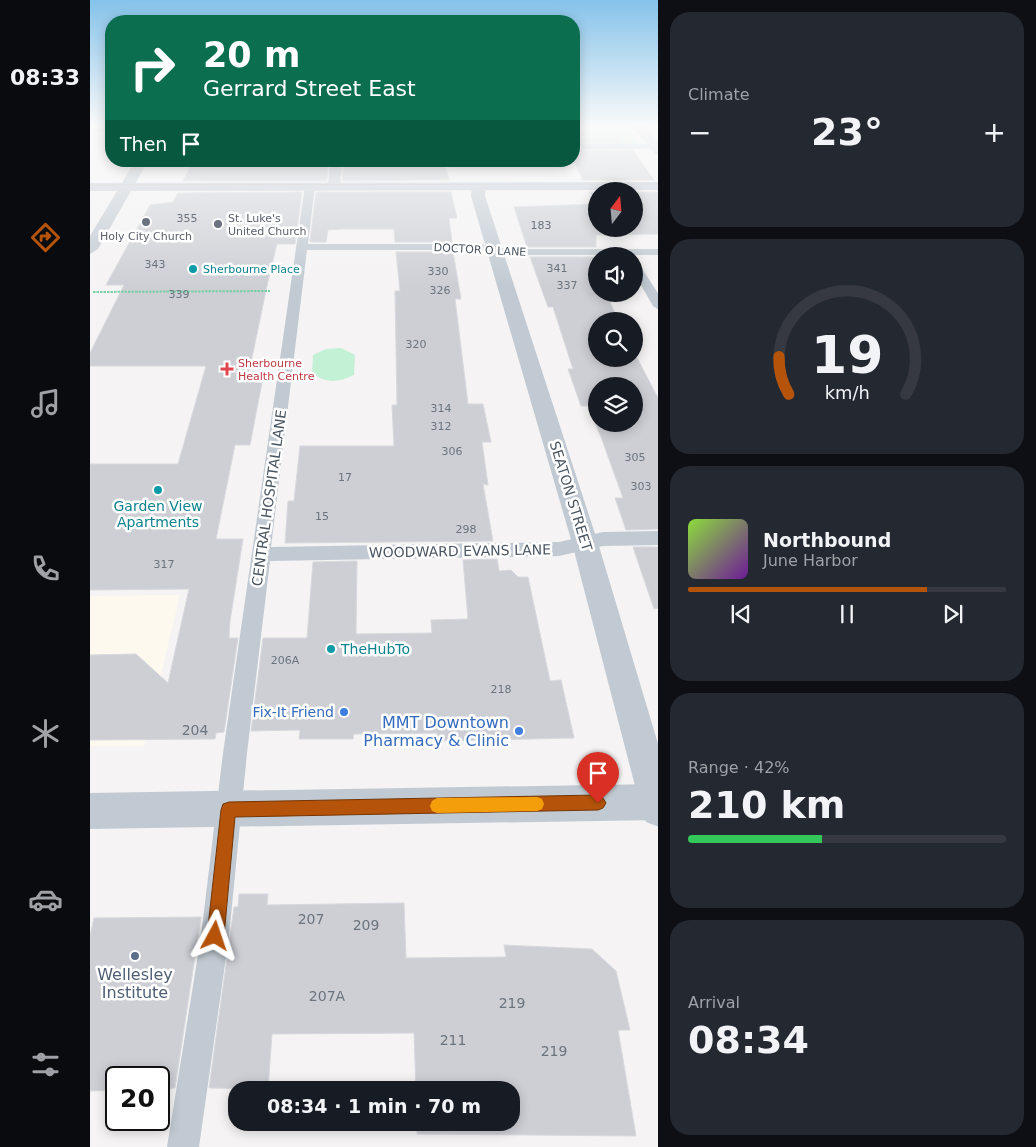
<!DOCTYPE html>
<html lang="en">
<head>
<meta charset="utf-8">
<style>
  :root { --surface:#171b24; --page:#242831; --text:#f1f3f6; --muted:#9ea1a6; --line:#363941; --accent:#b45309 }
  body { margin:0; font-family:"DejaVu Sans",sans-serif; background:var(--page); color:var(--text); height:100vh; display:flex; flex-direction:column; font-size:19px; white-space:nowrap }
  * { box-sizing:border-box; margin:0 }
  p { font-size:16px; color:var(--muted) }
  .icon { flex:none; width:28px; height:28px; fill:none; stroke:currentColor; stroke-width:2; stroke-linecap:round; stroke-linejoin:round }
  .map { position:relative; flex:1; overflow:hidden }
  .sheet { display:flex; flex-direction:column; gap:12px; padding:12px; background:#0d0f14; width:378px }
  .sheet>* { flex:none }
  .guide { position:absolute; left:15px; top:15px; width:475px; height:152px; border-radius:20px; box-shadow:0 2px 12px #0003; background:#0b6e4f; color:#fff; overflow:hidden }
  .needle { width:32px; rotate:16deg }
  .fabs { position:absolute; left:498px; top:182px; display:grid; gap:10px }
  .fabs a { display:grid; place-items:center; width:55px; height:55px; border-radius:50%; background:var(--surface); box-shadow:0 2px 12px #0003; font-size:25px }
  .speed { position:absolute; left:15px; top:1066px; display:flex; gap:10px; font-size:25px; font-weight:700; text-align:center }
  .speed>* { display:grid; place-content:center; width:65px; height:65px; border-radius:50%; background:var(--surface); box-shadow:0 2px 12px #0003; line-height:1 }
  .speed .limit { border:2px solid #111; border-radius:8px; background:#fff; color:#111 }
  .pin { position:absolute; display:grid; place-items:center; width:42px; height:42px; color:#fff; margin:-51px -21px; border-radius:50% 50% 50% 0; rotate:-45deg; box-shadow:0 0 5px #0007 }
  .pin .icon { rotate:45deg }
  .me { position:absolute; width:55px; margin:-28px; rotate:5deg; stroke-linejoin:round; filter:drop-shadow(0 0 4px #0008) }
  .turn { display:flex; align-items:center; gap:18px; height:105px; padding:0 15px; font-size:22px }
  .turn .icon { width:65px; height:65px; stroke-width:2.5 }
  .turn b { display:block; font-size:35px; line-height:42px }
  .then { display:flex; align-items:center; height:48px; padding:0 15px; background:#0003; gap:10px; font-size:19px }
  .big { font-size:38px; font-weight:600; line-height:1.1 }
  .sheet .card { flex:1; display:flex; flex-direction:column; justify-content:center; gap:8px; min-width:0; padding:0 18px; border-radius:20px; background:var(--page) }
  .sheet .dial { align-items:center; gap:0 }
  .dial svg { height:130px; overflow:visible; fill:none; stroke:var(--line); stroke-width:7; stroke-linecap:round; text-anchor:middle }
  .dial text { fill:var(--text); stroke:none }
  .song { display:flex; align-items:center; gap:15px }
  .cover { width:60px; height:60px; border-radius:8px; background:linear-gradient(135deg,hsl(90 70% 55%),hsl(280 70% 35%)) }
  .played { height:5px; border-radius:2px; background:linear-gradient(90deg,var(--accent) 75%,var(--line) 75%) }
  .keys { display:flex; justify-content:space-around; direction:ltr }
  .heat { display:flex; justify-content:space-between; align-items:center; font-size:28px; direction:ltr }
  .charge { height:8px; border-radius:4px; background:linear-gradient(90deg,#34c759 42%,var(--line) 0) }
  .trip { position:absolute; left:138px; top:1081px; width:292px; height:50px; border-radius:20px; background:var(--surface); box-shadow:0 2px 12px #0003; font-weight:600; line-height:50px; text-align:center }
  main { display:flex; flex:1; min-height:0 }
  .tabs { display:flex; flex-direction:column; width:90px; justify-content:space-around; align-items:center; background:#090b0e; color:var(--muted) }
  .tabs .icon { width:35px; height:35px }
  .tabs .on { color:var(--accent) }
  .tabs b { font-size:22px; color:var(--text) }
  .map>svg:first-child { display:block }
  .commercial { fill:#fdf9ef }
  .green { fill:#c3f1d5 }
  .building { fill:#cdcfd5; stroke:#d7d9de; fill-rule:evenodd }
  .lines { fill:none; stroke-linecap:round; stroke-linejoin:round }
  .path { stroke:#7ad0a6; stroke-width:2; stroke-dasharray:2.5 1; stroke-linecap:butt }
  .service { fill:#c1cad2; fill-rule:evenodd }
  .minor { fill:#c1cad2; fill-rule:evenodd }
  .tertiary { fill:#c1cad2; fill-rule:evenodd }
  .secondary { fill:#c1cbd6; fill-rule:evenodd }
  .tram { stroke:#b5b8bd; stroke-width:1 }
  .route { fill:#b45309; stroke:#753606 }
  .slow { fill:#f59e0b }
  .worship-dot { fill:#6b7280; stroke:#fff; stroke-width:2 }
  .culture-dot { fill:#0f9aa8; stroke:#fff; stroke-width:2 }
  .health-dot { fill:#e0444e; stroke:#fff; stroke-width:2 }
  .shop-dot { fill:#3f7fe0; stroke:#fff; stroke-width:2 }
  .service-dot { fill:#5c6f8a; stroke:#fff; stroke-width:2 }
  .labels { text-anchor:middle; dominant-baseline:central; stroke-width:5; stroke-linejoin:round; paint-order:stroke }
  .number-label { font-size:11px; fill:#6b747e }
  .far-worship-label { font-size:11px; fill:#5b616d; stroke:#fff; text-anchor:start }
  .far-street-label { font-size:11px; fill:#4a5661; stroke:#fff }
  .far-culture-label { font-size:11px; fill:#0d838f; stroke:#fff; text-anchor:start }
  .far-health-label { font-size:11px; fill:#be3a42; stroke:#fff; text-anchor:start }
  .street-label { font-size:14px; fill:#4a5661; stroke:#fff }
  .culture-label { font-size:14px; fill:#0d838f; stroke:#fff }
  .shop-label { font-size:14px; fill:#366cbe; stroke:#fff; text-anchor:end }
  .near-number-label { font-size:14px; fill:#6b747e }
  .near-shop-label { font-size:16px; fill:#366cbe; stroke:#fff; text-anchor:end }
  .near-service-label { font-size:16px; fill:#4e5e75; stroke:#fff }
</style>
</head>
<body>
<main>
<nav class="tabs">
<b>08:33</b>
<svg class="icon on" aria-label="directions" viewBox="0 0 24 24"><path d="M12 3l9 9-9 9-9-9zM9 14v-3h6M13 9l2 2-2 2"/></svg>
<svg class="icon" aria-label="music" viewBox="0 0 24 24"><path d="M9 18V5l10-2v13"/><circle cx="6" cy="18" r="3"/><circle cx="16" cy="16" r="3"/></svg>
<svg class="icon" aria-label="phone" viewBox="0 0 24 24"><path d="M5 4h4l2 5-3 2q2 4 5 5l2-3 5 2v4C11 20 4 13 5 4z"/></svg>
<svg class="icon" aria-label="climate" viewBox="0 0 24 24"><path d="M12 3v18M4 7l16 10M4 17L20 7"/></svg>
<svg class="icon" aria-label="car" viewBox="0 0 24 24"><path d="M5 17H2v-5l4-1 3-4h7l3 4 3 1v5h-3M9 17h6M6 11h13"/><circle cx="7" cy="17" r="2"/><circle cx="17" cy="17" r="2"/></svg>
<svg class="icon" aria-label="filters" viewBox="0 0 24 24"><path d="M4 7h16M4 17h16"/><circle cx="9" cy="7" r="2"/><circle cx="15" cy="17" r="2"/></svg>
</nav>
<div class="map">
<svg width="569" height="1147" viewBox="0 0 569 1147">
  <rect width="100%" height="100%" fill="#f5f3f3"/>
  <path class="commercial" d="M90,595L54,746H0V596Z"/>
  <path class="green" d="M484,125H534L551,146H484Z
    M251,348L265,355L264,375C247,383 238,383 222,374L223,355L236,349Z"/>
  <path class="building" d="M527,138L530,142L484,143V139Z
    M543,150L564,180H493L484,161V151Z
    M103,161H238L237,181H93Z
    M254,161H354L359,180L252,181Z
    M212,192L205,244H187L178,281L159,372H174L160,445H145L126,539H153L140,621L139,638H148L134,732L126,733L125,739L0,740V655L46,654L78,683L99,589L0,590V464H88L116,366H0V353L34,285H16L60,205L83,202L88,193Z
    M226,192H361L367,218H359L362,242H305L304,229H253L238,230L236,242H220Z
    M500,192H506V229H544V192H569V234L506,235V247H437L424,207L506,204Z
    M306,252H363L371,299H365L378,404H393L401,442H392L398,485L393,484L403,541L195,543L198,501H204L210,446H304L302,405H307L305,291H310Z
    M440,257H506V294H516L529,321H506V359H544V352L569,400V529L536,530L525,498H533L511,437L498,406H491L478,369H483L463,307H458ZM506,386H544V424H506Z
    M543,547H569V608L564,609Z
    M407,559L409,571L421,570L428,577H438L460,681L471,680L484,738L348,741L347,733L264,734L263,739H209L210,730L161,731L173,638H217L223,562L267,561L266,634L342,633L341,620L378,619L373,560Z
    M149,894H178L177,905L314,903L316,958L416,957L414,945L502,949L526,971L540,1030H528L546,1136L327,1134V1122H421V1090H326L324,1033L182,1034L178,1089L119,1088L144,907H148Z
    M111,917L85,1088L69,1089V1078H26V1090L0,1091V936L4,918Z"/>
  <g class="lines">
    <path class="path" d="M3,292L180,291"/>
    <path class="service" d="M0,128H21V132H0Z
      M485,144H565L569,148L485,150Z
      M220,183L225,186L218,244H389L418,249H569V255H418L389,250H217L181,547L469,542L513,532L569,531V545L513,546L469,556L180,561L157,753L139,936L109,1147H77L111,936L133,753L215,186Z
      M544,261L548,262L569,295V310L563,306L544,273Z"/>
    <path class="minor" d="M541,125H553L569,143V155L565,154Z
      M240,161H252L250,189H240L238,186Z
      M389,182L396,186L395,196L508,543L569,747V827L556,822L551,809L482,543L381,196L382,186Z"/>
    <path class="tertiary" d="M45,161H58L8,249L0,254V236Z
      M569,784V820L0,829V793Z"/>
    <path class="secondary" d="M569,182V190L0,191V183Z"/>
    <path class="tram" d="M0,185L569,184"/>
  </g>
  <linearGradient id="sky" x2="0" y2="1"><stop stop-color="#85c3ea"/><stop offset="0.44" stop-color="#fafafa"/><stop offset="1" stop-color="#fafafa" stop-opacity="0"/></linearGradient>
  <rect width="569" height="286" fill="url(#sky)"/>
  <path class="route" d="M508,795L513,798L516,803L513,808L508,810L145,817L134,936L131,942L125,944L119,942L117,936L131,810L133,804L139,802Z"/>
  <path class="slow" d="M447,797L452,799L454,804L452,809L447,811L347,813L342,811L340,806L342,801L347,798Z"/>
  <g class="worship-dot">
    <circle cx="56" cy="222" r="5"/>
    <circle cx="128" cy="224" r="5"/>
  </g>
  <g class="culture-dot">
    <circle cx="103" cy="269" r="5"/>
    <circle cx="68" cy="490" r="5"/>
    <circle cx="241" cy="649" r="5"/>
  </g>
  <path class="health-dot" d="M134.5 361.5h5v5h5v5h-5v5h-5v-5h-5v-5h5z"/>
  <g class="shop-dot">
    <circle cx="254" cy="712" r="5"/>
    <circle cx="429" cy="731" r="5"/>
  </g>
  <circle class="service-dot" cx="45" cy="956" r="5"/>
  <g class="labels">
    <g class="number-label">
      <text x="97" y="218">355</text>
      <text x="451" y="225">183</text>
      <text x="65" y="264">343</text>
      <text x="467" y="268">341</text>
      <text x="348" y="271">330</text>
      <text x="477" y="285">337</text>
      <text x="350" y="290">326</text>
      <text x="89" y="294">339</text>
      <text x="326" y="344">320</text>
      <text x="351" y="408">314</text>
      <text x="351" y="426">312</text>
      <text x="362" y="451">306</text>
      <text x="545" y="457">305</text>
      <text x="255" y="477">17</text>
      <text x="551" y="486">303</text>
      <text x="232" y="516">15</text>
      <text x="376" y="529">298</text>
      <text x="74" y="564">317</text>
      <text x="195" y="660">206A</text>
      <text x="411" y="689">218</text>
    </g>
    <g class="far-worship-label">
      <text x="138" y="218">St. Luke's<tspan x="138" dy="13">United Church</tspan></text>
      <text x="56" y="236" text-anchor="middle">Holy City Church</text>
    </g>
    <g class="far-street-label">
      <text transform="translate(390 250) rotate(3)">DOCTOR O LANE</text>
    </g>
    <g class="far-culture-label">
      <text x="113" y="269">Sherbourne Place</text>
    </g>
    <g class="far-health-label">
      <text x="148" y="363">Sherbourne<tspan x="148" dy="13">Health Centre</tspan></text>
    </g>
    <g class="street-label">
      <text transform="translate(481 496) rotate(73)">SEATON STREET</text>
      <text transform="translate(179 498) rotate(-82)">CENTRAL HOSPITAL LANE</text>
      <text transform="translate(370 551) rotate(-1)">WOODWARD EVANS LANE</text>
    </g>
    <g class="culture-label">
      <text x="68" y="506">Garden View<tspan x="68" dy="16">Apartments</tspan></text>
      <text x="251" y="649" text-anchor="start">TheHubTo</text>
    </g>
    <g class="shop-label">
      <text x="244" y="712">Fix-It Friend</text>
    </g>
    <g class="near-number-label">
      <text x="105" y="730">204</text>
      <text x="221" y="919">207</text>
      <text x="276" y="925">209</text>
      <text x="237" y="996">207A</text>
      <text x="422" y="1003">219</text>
      <text x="363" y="1040">211</text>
      <text x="464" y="1051">219</text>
    </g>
    <g class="near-shop-label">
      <text x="419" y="722">MMT Downtown<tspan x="419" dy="18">Pharmacy &amp; Clinic</tspan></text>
    </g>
    <g class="near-service-label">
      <text x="45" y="974">Wellesley<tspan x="45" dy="18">Institute</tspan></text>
    </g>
  </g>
</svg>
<div class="fabs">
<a><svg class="needle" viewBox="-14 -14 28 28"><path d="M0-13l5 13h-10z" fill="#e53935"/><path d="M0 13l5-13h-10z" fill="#9ea1a6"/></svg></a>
<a><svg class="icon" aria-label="sound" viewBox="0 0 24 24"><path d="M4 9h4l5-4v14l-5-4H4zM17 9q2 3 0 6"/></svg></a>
<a><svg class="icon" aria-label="search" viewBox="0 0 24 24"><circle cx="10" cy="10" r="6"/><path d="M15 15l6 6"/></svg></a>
<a><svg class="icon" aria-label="layers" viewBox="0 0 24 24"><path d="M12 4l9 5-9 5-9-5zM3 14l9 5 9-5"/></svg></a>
</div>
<div class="speed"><div class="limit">20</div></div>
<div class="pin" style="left:508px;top:803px;background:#d93025"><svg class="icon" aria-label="arrive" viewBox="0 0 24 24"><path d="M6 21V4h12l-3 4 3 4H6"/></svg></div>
<svg class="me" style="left:125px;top:936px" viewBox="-20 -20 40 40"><path d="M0-17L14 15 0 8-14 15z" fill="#b45309" stroke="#fff" stroke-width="4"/></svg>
<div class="trip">08:34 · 1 min · 70 m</div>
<div class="guide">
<div class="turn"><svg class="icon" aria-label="right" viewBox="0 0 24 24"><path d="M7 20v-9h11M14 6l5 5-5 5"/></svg><div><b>20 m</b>Gerrard Street East</div></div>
<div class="then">Then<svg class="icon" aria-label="arrive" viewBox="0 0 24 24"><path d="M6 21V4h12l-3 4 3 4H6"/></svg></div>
</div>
</div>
<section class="sheet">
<div class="card"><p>Climate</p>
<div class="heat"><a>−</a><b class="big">23°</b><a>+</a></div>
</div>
<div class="card dial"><svg viewBox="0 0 100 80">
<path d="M14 69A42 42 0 1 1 86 69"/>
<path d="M14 69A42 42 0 0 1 8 46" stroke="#b45309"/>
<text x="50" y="56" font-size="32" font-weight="700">19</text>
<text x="50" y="72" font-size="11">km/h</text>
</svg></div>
<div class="card">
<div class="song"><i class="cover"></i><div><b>Northbound</b><p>June Harbor</p></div></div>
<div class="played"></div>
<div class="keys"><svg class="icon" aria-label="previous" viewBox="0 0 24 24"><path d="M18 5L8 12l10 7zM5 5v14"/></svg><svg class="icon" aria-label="pause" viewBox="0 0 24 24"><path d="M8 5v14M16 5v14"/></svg><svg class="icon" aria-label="next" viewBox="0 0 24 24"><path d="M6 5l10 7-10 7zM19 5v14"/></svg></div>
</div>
<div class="card"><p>Range · 42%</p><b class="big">210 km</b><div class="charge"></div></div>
<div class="card"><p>Arrival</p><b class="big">08:34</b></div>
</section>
</main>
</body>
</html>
